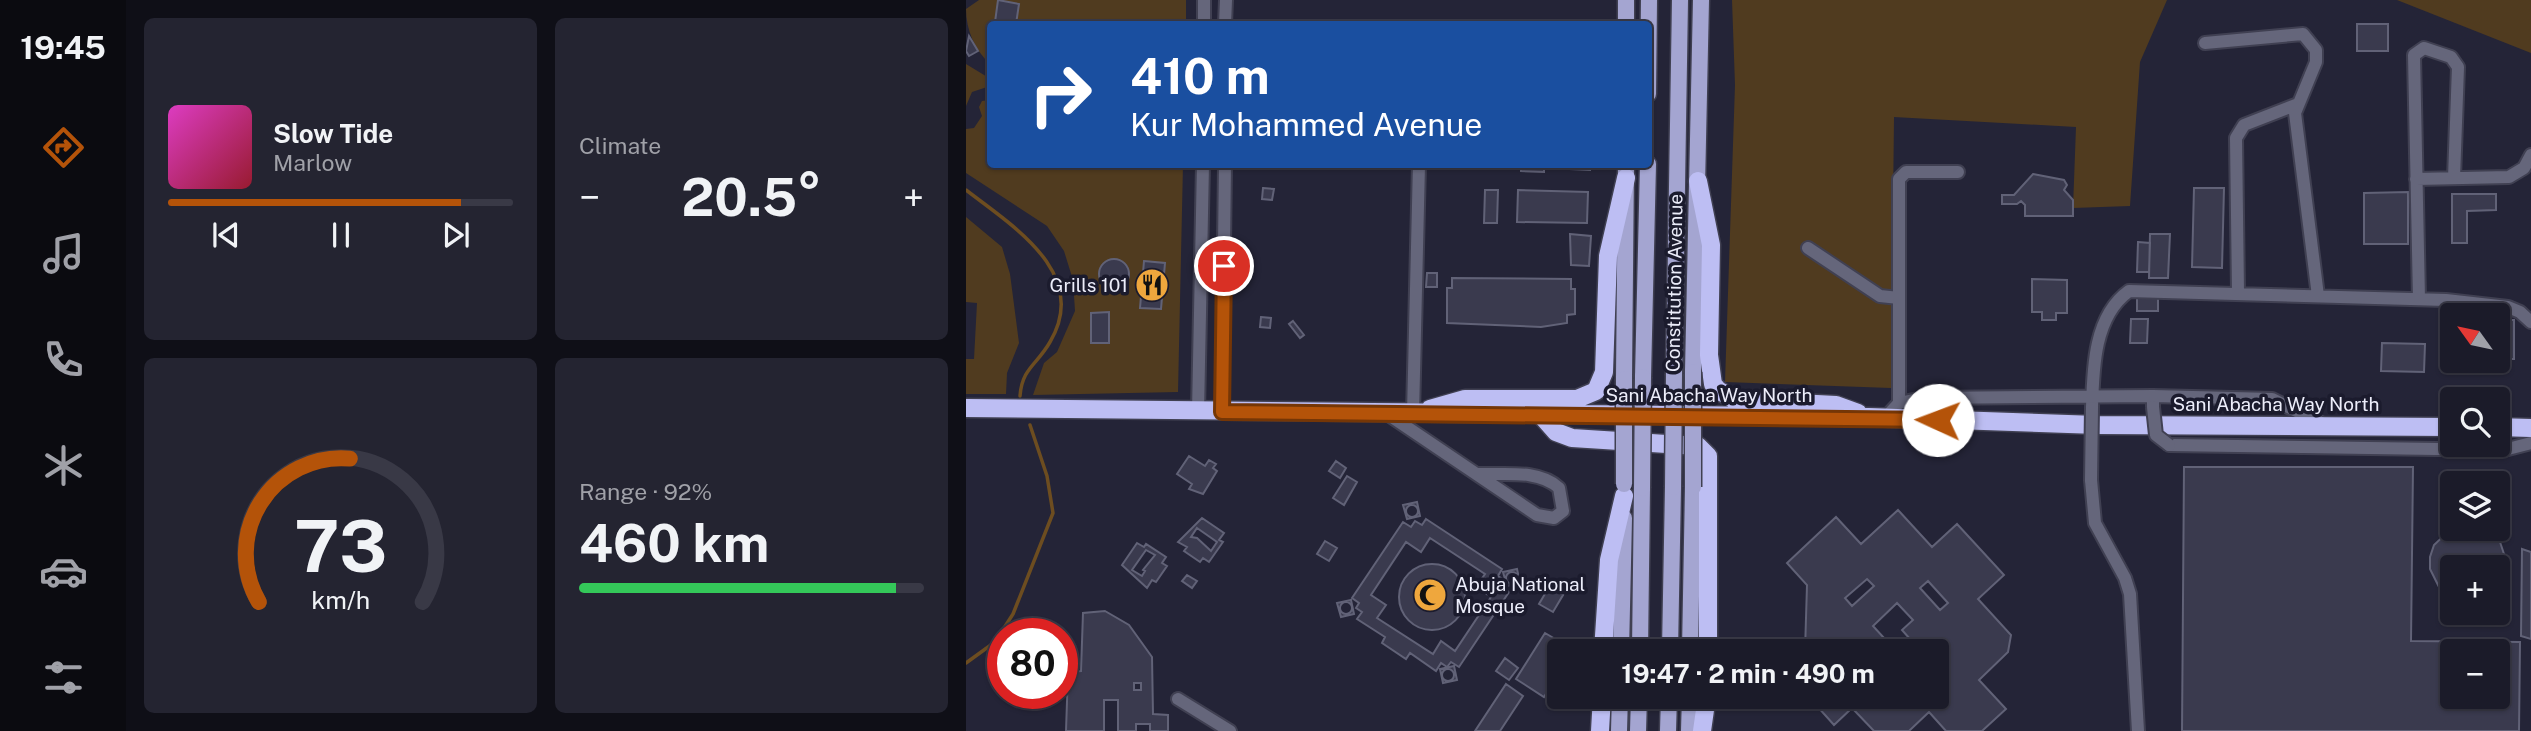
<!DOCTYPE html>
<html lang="en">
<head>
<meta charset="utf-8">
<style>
  :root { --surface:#1b1b29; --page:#242431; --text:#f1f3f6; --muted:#a0a1a8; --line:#393946; --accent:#b45309 }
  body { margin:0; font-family:"Public Sans",sans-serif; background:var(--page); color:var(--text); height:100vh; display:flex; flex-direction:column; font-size:26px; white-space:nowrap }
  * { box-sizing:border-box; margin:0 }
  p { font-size:23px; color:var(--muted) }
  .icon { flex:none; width:38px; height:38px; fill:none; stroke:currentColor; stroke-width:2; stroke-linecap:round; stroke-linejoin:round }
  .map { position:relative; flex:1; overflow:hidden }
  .drawer { display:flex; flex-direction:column; gap:18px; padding:18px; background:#0f0f17; width:840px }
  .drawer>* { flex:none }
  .hud { position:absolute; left:21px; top:21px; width:665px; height:147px; border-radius:7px; box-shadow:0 2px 5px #0004,0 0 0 2px var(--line); background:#1a4fa0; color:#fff; overflow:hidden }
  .needle { width:46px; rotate:303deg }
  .fabs { position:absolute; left:1474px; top:303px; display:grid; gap:14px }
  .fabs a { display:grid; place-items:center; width:70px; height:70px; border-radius:7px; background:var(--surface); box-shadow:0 2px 5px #0004,0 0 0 2px var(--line); font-size:35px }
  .speed { position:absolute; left:21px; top:618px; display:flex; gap:14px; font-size:35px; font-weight:700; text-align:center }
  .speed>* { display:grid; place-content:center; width:91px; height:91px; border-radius:50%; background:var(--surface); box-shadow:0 2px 5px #0004,0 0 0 2px var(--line); line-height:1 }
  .speed .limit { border:10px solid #d22; background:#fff; color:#111 }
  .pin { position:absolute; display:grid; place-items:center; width:60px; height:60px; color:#fff; margin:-30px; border:4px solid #fff; border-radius:50%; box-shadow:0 2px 7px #0007 }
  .me { position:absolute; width:77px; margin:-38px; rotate:272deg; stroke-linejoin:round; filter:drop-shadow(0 0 5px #0008) }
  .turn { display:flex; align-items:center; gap:24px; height:147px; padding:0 28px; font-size:32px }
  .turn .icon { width:91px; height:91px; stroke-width:2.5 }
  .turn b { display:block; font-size:49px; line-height:60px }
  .big { font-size:52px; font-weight:700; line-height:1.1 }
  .drawer .tile { flex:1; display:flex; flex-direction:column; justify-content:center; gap:10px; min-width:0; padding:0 24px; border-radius:10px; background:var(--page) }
  .drawer .dial { align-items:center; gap:0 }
  .dial svg { height:182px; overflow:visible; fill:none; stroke:var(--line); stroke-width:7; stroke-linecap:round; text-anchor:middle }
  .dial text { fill:var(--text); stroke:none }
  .song { display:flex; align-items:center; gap:21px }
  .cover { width:84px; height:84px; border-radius:10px; background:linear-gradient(135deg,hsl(310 70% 55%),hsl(350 70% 35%)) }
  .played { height:7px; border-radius:4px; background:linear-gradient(90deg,var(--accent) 85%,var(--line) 85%) }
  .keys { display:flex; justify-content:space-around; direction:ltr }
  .heat { display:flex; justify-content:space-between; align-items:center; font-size:38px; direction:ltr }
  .charge { height:10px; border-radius:5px; background:linear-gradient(90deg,#34c759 92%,var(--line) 0) }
  .drawer .tiles { flex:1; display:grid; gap:18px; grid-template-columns:repeat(2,1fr) }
  .trip { position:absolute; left:581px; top:639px; width:402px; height:70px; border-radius:7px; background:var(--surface); box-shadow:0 2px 5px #0004,0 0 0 2px var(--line); font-weight:700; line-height:70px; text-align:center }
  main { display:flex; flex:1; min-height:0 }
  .tab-bar { display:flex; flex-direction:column; width:126px; justify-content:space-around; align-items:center; background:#0b0b10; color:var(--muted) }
  .tab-bar .icon { width:49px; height:49px }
  .tab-bar .on { color:var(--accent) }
  .tab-bar b { font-size:32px; color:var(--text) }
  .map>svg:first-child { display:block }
  .green { fill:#503b1f }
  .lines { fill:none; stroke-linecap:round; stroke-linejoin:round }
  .stream { stroke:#6d4d20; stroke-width:3.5 }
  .building { fill:#3a3a4e; stroke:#616277; stroke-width:2; fill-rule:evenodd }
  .minor-casing { stroke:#404052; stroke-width:16 }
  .major-casing { stroke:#404052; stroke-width:19 }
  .highway-casing { stroke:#404052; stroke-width:21 }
  .minor { stroke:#65667b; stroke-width:12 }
  .major { stroke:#a4a5d1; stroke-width:16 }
  .highway { stroke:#bdbef3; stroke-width:18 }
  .minor-bridge-casing { stroke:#404052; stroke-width:16; stroke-linecap:butt }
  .major-bridge-casing { stroke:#404052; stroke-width:19; stroke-linecap:butt }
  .minor-bridge { stroke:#65667b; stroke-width:12 }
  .major-bridge { stroke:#a4a5d1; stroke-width:16 }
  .route-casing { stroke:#753606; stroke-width:18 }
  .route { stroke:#b45309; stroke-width:12 }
  .labels { text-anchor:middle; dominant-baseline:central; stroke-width:7; stroke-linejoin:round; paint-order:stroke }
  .street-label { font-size:19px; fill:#ecedfa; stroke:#1b1b2d }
  .poi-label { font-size:19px; fill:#ecedfa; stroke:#1b1b2d; text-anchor:end }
</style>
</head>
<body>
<main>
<nav class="tab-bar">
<b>19:45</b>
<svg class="icon on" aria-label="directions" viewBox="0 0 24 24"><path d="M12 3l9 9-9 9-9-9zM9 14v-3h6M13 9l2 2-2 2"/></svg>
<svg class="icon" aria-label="music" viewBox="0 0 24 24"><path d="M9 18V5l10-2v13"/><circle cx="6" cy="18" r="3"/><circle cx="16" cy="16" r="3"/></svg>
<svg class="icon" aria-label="phone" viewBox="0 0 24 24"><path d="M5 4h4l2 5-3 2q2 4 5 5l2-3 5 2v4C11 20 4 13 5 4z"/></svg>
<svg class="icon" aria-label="climate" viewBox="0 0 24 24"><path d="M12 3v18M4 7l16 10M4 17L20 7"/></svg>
<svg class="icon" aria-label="car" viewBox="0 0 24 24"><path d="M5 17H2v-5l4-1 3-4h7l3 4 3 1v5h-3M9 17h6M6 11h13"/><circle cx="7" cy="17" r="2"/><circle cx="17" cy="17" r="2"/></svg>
<svg class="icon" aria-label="filters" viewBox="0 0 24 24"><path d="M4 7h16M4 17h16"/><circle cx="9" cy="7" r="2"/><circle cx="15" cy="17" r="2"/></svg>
</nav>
<section class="drawer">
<div class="tiles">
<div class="tile">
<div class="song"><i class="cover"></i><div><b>Slow Tide</b><p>Marlow</p></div></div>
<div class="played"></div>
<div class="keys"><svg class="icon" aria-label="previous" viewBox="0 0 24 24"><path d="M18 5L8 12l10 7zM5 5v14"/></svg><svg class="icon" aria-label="pause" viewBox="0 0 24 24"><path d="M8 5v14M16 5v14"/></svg><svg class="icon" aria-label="next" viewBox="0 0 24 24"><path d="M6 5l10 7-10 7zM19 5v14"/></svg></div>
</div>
<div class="tile"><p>Climate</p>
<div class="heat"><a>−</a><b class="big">20.5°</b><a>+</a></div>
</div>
<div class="tile dial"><svg viewBox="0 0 100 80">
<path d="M14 69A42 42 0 1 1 86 69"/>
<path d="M14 69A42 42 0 0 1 54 6" stroke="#b45309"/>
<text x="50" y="56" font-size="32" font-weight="700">73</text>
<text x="50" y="72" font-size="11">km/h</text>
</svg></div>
<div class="tile"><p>Range · 92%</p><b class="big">460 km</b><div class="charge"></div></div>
</div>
</section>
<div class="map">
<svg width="1565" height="731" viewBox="0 0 1565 731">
  <rect width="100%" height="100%" fill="#242437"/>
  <path class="green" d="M13,0H220V24H24V64C9,50 0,30 0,9Z
    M766,0H1201L1174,62L1164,206L1107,208L1110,127L928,117L925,388L759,382L769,85Z
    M1431,0H1565V53Z
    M0,64L23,78L24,86L6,92L0,106Z
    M24,100V164L217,165L212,392L67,395L78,363L91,352L109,311L107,280L98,251L81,226L0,173V129L8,128L16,116L13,107L16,101Z
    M0,217L36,247L44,274L53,343L41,373L40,394H0V359H8L11,303L0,302Z"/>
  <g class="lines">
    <path class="stream" d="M0,190C45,225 125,273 84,342C71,365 56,368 54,396
      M0,663L29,642L47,614L87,513L81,476L64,425"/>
  </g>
  <path class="building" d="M32,0L53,4L50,24L29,22Z
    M1391,24H1422V51H1391Z
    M3,36L12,51L3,56L0,51Z
    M555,164H578V172L555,171Z
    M604,164H624V170L604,169Z
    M1067,174L1098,180L1101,185L1098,190L1107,200V216H1059V205L1055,201L1051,204H1036V195H1048Z
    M297,188L308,189L306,200L296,199Z
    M1228,188H1258L1256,268L1226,267Z
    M519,190H532L531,223H518Z
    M552,190L622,192L621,223L551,222Z
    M1442,192V244H1398V193Z
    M1486,194H1530V210L1501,211V243H1486Z
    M604,234L625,236L623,266L605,265Z
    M1184,234H1204L1202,278H1183Z
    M1172,242L1184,243L1183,272H1171Z
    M133 274a15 15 0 1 1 30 0a15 15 0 1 1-30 0Z
    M178,261L199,263L195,309L174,308Z
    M461,273H471V287H460Z
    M486,278L605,279V289H609V314L601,315V323L575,327L481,323V288H486Z
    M1066,279L1101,280V313H1090V320H1076V312H1066Z
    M1171,297H1192V311H1171Z
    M143,312V343H125V313Z
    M1539,313V320H1548V359H1534L1531,315H1498Z
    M295,317L305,318L304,328L294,327Z
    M1165,319H1182L1181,343H1164Z
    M327,321L338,335L334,338L323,324Z
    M1416,343L1459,344L1458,372L1415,371Z
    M223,456L239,466L243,460L250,464L247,468L251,471L237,494L223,489L226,484L211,474Z
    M370,461L380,468L374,478L363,471Z
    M1218,467H1447L1445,641L1554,642L1553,731H1216ZM1486,651H1531V696H1486Z
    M381,476L391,482L378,505L367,498Z
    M451,502L454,516L441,519L437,505Z
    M440 511a6 6 0 1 1 12 0a6 6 0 1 1-12 0Z
    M932,510L966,547L991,524L1038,575L1012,599L1045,635L1042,652L1013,680L1040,709L1016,731H980L963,712L943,731H908L886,708L868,725L842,696H971V665L976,661L971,651H931L944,639L936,630L947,620L931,603L907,626L930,651H839L841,585L821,563L870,517L895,544ZM901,579L908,586L886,606L879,598ZM962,581L982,603L974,610L954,588Z
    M236,518L258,533L253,540L257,542L243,562L237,558L234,562L218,551L221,547L212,542ZM231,528L251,542L245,551L231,538L225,537Z
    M460,519L536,569L532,576L538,580L534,586L543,592L493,667L485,662L481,667L475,663L470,671L444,653L440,659L416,643L419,637L391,619L396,612L390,608L393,603L386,598L437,522L445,527L449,521L456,525Z
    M1486,528H1519L1533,539L1541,563L1531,588V567H1486V598L1475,591L1464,569V557L1468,545Z
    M464,538L519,574L510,587L525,597L489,651L475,641L467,654L411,618L420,605L405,595L440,542L455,552Z
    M359,541L371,548L363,561L351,554Z
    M171,543L178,547L180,544L200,557L196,563L201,566L190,582L186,580L181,588L156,565ZM180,550L189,555L177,570L179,571L176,576L166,570Z
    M1556,549L1565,552V639L1555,636Z
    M433 597a33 33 0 1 1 66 0a33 33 0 1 1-66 0Z
    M551,569L554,583L541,586L537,572Z
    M540 578a6 6 0 1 1 12 0a6 6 0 1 1-12 0Z
    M221,575L231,581L226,588L216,581Z
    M583,587L597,595L587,612L573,604Z
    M385,600L388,614L375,617L371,603Z
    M374 608a6 6 0 1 1 12 0a6 6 0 1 1-12 0Z
    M139,611L163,625L186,657L187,714L202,715V731H184V724H170V731H152V700H138V731H100L102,672L115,671L117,613ZM168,683H175V690H168Z
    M579,633L608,650L593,651V673L578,697L550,679Z
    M539,658L552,668L543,680L530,671Z
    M488,666L491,680L477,683L474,669Z
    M476 675a6 6 0 1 1 12 0a6 6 0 1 1-12 0Z
    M540,684L557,696L534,731H509Z"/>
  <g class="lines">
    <defs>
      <path id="minor" d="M238,24V0
        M259,24L260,0
        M1239,43L1337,34L1350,50V62L1329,113L1352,296
        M1450,179L1543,177L1558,168L1565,155
        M842,248L914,296L933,298
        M1272,292L1270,138L1278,125L1332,104
        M1453,299L1448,55L1458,48L1485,57L1492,67L1488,178
        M1187,396L1306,399L1359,425
        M933,403V179L940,172H992
        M1126,408C1127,368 1128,316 1163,291L1480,300L1542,307L1554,312L1565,322
        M232,412L237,164
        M256,412L259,164
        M420,413L571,515L588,518L597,511L593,488C573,469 537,475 512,474
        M447,414L453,164
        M919,418L933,403L957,398L1187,396V407
        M1203,445L1538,450L1565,443
        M1125,480L1129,523L1159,578L1164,594L1172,731
        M212,699L264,731"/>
      <path id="major" d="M660,24V0
        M682,94L683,0
        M727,372L735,0
        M708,374L714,0
        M677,377L682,164
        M658,379L660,164
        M655,651L658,518
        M674,651L676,488
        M704,651L707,487
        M724,651L727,487
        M653,731L654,696
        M672,731L673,696
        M702,731L703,696
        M723,731L724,696"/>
      <path id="highway" d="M732,181L745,245L743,355L747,384L752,390L769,400L870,405L892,413
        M0,408L903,417L1131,425L1486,427
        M464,409L499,399H611L630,391L638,372L642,256L660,178
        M575,415L590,432L606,438L732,446L742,456V651
        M1531,427L1565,428
        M637,651L643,560L658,496
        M634,731L636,696
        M736,731L741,696"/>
    </defs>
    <use href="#minor" class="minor-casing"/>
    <use href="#major" class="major-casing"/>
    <use href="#highway" class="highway-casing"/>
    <use href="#minor" class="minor"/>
    <use href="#major" class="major"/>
    <use href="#highway" class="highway"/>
    <defs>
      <path id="minor-bridge" d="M1187,407L1190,435L1203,445
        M1125,480L1126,408"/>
      <path id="major-bridge" d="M727,372V487
        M658,379V484
        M707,487L708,374
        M676,488L677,377"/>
    </defs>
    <use href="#minor-bridge" class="minor-bridge-casing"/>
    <use href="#major-bridge" class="major-bridge-casing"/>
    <use href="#minor-bridge" class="minor-bridge"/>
    <use href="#major-bridge" class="major-bridge"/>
  </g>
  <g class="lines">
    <defs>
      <path id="route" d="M258,266L256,412L972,420"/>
    </defs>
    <use href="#route" class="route-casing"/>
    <use href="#route" class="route"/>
  </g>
  <defs>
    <symbol id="restaurant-disc" viewBox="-11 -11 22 22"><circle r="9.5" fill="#efa73d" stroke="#1b1b2d"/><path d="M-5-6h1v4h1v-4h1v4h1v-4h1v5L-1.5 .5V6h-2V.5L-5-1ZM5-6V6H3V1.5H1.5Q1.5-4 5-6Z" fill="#111"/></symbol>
    <symbol id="mosque-disc" viewBox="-11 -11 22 22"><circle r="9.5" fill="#efa73d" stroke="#1b1b2d"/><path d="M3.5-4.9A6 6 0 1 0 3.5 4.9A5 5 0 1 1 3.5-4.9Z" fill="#111"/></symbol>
  </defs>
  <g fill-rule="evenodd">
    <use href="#restaurant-disc" x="167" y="266" width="38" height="38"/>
    <use href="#mosque-disc" x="445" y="576" width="38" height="38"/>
  </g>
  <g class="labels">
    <g class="street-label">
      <text transform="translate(708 283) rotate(-89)">Constitution Avenue</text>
      <text x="743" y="395">Sani Abacha Way North</text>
      <text x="1310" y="404">Sani Abacha Way North</text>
    </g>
    <g class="poi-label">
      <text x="162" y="285">Grills 101</text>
      <text x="489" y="584" text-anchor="start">Abuja National<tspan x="489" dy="22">Mosque</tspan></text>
    </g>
  </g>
</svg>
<div class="fabs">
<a><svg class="needle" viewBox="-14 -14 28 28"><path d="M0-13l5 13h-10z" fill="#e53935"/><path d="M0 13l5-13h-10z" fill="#a0a1a8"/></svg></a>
<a><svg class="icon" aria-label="search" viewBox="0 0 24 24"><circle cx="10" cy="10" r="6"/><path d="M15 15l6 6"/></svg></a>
<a><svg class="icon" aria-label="layers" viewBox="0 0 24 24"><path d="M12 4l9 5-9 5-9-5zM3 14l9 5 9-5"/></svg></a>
<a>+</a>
<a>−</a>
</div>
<div class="speed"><div class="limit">80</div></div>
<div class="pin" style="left:258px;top:266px;background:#d93025"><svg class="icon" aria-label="arrive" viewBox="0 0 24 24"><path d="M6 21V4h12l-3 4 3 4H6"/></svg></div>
<svg class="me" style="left:972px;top:420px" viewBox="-20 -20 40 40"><circle r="19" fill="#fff"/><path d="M0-13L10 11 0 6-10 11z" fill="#b45309"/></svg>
<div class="trip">19:47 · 2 min · 490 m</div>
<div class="hud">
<div class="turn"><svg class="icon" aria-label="right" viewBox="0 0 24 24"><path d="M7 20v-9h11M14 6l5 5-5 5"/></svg><div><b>410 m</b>Kur Mohammed Avenue</div></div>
</div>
</div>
</main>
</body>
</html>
